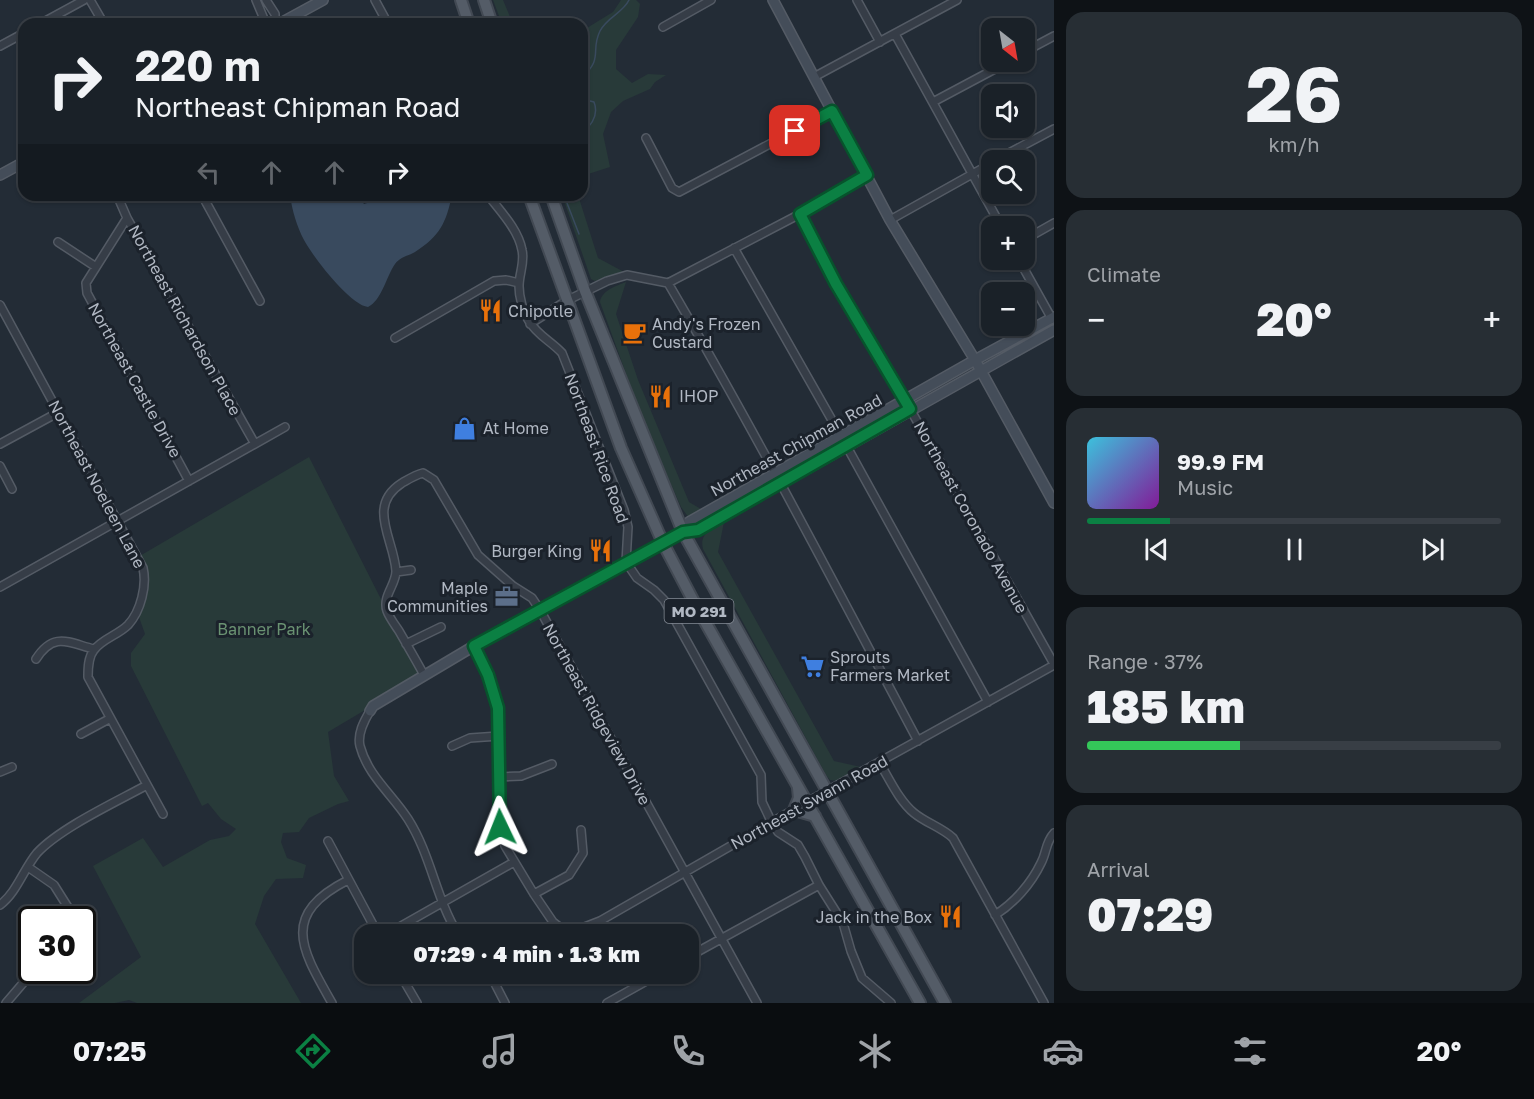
<!DOCTYPE html>
<html lang="en">
<head>
<meta charset="utf-8">
<style>
  :root { --surface:#1a2128; --page:#272e34; --text:#f1f3f6; --muted:#9fa3a8; --line:#383e45; --accent:#0b8043 }
  body { margin:0; font-family:"Golos Text",sans-serif; background:var(--page); color:var(--text); height:100vh; display:flex; flex-direction:column; font-size:22px; white-space:nowrap }
  * { box-sizing:border-box; margin:0 }
  p { font-size:20px; color:var(--muted) }
  .icon { flex:none; width:33px; height:33px; fill:none; stroke:currentColor; stroke-width:2; stroke-linecap:round; stroke-linejoin:round }
  .map { position:relative; flex:1; overflow:hidden }
  .panel { display:flex; flex-direction:column; gap:12px; padding:12px; background:#0e1216; width:480px }
  .panel>* { flex:none }
  .hud { position:absolute; left:18px; top:18px; width:570px; height:183px; border-radius:18px; box-shadow:0 2px 4px #0004,0 0 0 2px var(--line); background:#1a2128; color:var(--text); overflow:hidden }
  .needle { width:39px; rotate:149deg }
  .controls { position:absolute; left:981px; top:18px; display:grid; gap:12px }
  .controls a { display:grid; place-items:center; width:54px; height:54px; border-radius:12px; background:var(--surface); box-shadow:0 2px 4px #0004,0 0 0 2px var(--line); font-size:30px }
  .speed { position:absolute; left:18px; top:906px; display:flex; gap:12px; font-size:30px; font-weight:700; text-align:center }
  .speed>* { display:grid; place-content:center; width:78px; height:78px; border-radius:50%; background:var(--surface); box-shadow:0 2px 4px #0004,0 0 0 2px var(--line); line-height:1 }
  .speed .limit { border:3px solid #111; border-radius:9px; background:#fff; color:#111 }
  .pin { position:absolute; display:grid; place-items:center; width:51px; height:51px; color:#fff; margin:-26px; border-radius:12px; box-shadow:0 3px 9px #0006 }
  .me { position:absolute; width:66px; margin:-33px; rotate:358deg; stroke-linejoin:round; filter:drop-shadow(0 0 4px #0008) }
  .turn { display:flex; align-items:center; gap:21px; height:126px; padding:0 18px; font-size:27px }
  .turn .icon { width:78px; height:78px; stroke-width:2.5 }
  .turn b { display:block; font-size:42px; line-height:51px }
  .lanes { display:flex; align-items:center; height:57px; padding:0 18px; background:#0003; justify-content:center; gap:30px; direction:ltr }
  .lanes .off { opacity:.35 }
  .big { font-size:45px; font-weight:800; line-height:1.1 }
  .panel .tile { flex:1; display:flex; flex-direction:column; justify-content:center; gap:9px; min-width:0; padding:0 21px; border-radius:18px; background:var(--page) }
  .panel .dial { align-items:center; gap:0 }
  .dial b { font-size:78px; line-height:1 }
  .song { display:flex; align-items:center; gap:18px }
  .cover { width:72px; height:72px; border-radius:9px; background:linear-gradient(135deg,hsl(190 70% 55%),hsl(290 70% 35%)) }
  .played { height:6px; border-radius:3px; background:linear-gradient(90deg,var(--accent) 20%,var(--line) 20%) }
  .keys { display:flex; justify-content:space-around; direction:ltr }
  .heat { display:flex; justify-content:space-between; align-items:center; font-size:33px; direction:ltr }
  .charge { height:9px; border-radius:4px; background:linear-gradient(90deg,#34c759 37%,var(--line) 0) }
  .trip { position:absolute; left:354px; top:924px; width:345px; height:60px; border-radius:18px; background:var(--surface); box-shadow:0 2px 4px #0004,0 0 0 2px var(--line); font-weight:800; line-height:60px; text-align:center }
  .menu { display:flex; height:96px; justify-content:space-around; align-items:center; background:#0a0d10; color:var(--muted) }
  .menu .icon { width:42px; height:42px }
  .menu .on { color:var(--accent) }
  .menu b { font-size:27px; color:var(--text) }
  main { display:flex; flex:1; min-height:0 }
  .map>svg:first-child { display:block }
  .green { fill:#283a39 }
  .water { fill:#394a5e }
  .lines { fill:none; stroke-linecap:round; stroke-linejoin:round }
  .stream { stroke:#394a5e; stroke-width:1.5 }
  .street-casing { stroke:#545b65; stroke-width:10 }
  .secondary-casing { stroke:#545b65; stroke-width:12 }
  .primary-casing { stroke:#424953; stroke-width:14 }
  .street { stroke:#363d47; stroke-width:7 }
  .secondary { stroke:#444d59; stroke-width:9 }
  .primary { stroke:#545c67; stroke-width:10 }
  .route-casing { stroke:#07532c; stroke-width:15 }
  .route { stroke:#0b8043; stroke-width:10 }
  .labels { text-anchor:middle; dominant-baseline:central; stroke-width:6; stroke-linejoin:round; paint-order:stroke }
  .shield { fill:#1b222b; stroke:#848b95; stroke-width:1.5 }
  .shield-label { font-size:15px; font-weight:bold; fill:#b1b8c3 }
  .poi-label { font-size:16px; fill:#b1b8c3; stroke:#1b222b; text-anchor:start }
  .street-label { font-size:16px; fill:#b1b8c3; stroke:#1b222b }
  .park-label { font-size:16px; fill:#6a9272; stroke:#1b222b }
</style>
</head>
<body>
<main>
<div class="map">
<svg width="1054" height="1003" viewBox="0 0 1054 1003">
  <rect width="100%" height="100%" fill="#232c36"/>
  <path class="green" d="M493,0H503L513,24H502Z
    M621,0H636L640,4L638,17L616,50V69L632,83L648,74L666,75L655,82L650,89L623,101L611,112L603,134L610,167L582,176V31L613,12Z
    M562,195H578L598,258L624,272L595,281L591,279Z
    M626,282L616,314L638,380L689,502L706,512L689,518L681,507L644,423L600,302C602,290 616,286 626,282Z
    M309,457L387,611L424,675L328,732L334,776L349,801L338,804L309,818L299,832L283,833L281,842L287,858L306,865L303,878L276,879L264,896L255,924L301,1003H137L129,1000L115,1003H79L141,957L93,866L143,838L163,867L210,840L229,836L236,829L221,819L208,803L202,806L131,666V653L145,634L139,617L145,586L138,557Z
    M724,522L718,552L834,761L861,767L838,781L830,780L826,775L703,549C699,533 712,529 724,522Z"/>
  <path class="water" d="M290,195H357L364,204L393,195H452C446,223 440,236 415,252C408,256 400,257 395,264C386,277 382,300 368,307C350,305 313,257 304,240C297,227 292,210 290,195Z"/>
  <g class="lines">
    <path class="stream" d="M582,77C604,58 590,51 600,31C607,17 623,13 629,0
      M582,99L594,102C599,115 592,125 582,133
      M566,195L567,203L579,234"/>
    <defs>
      <path id="street" d="M90,0L104,24
        M256,0L264,19L272,24
        M266,0L275,14V24
        M375,0L388,24
        M857,0L880,42
        M40,24L84,0
        M663,27L711,0
        M895,34L1001,226
        M0,46L24,33
        M1024,52L1054,36
        M814,77L957,0
        M933,102L1008,62
        M646,138L672,188L679,192L832,111
        M996,160L1054,129
        M117,195L127,218L255,444
        M202,195L260,301
        M488,195C500,211 518,229 522,250C525,262 519,274 519,286C519,297 523,312 529,321C537,335 551,341 562,353L624,510L628,527L626,562L637,578L654,590L664,600L761,775L762,802L772,823L778,832L798,845L805,857L819,885L843,923L851,951L862,978L891,1003
        M800,214L836,284L905,400L1054,664
        M127,218L86,283L87,293L189,481
        M890,220L992,163
        M1024,240L1054,223
        M58,242L96,267
        M734,248L841,436L988,702
        M1019,260L1052,319
        M668,283C756,433 836,587 918,741
        M0,305L143,568C147,585 141,611 128,625C118,635 102,639 94,650C88,657 88,669 88,677L163,814
        M530,324L566,301L607,281L627,275L668,283L800,214L867,175
        M395,338L494,281L506,280L519,283
        M0,444L59,412
        M0,466L12,489
        M396,572L411,570
        M0,587L285,427
        M406,644L441,627
        M474,646L488,675L498,708V812L505,846L534,894L553,922L562,929L582,928L600,921L807,802L1054,665
        M36,659C54,631 69,643 94,649
        M424,675C416,660 407,645 399,631C395,625 389,617 387,611C382,596 396,585 396,571C394,539 366,506 402,483C409,479 415,475 423,473L434,480L478,555L513,586L532,598L540,610L757,1003
        M370,711C364,721 357,734 360,746C368,776 392,794 408,819C431,855 436,899 458,934
        M81,734L109,719
        M452,746L470,738L499,736
        M879,762C889,778 899,801 914,813C926,823 941,827 953,838L1044,1003
        M0,772L12,767
        M499,777L521,776L552,764
        M328,841L378,934
        M28,867L54,885L76,920
        M534,894L569,875L583,853L581,830
        M0,905C17,892 23,870 37,853C60,828 116,802 147,785
        M995,915C1014,903 1031,884 1041,863C1047,852 1045,843 1054,833
        M82,931L90,944L82,948
        M387,934L514,862
        M688,957L819,885
        M400,974L417,1003
        M490,974L505,1003
        M6,1003L24,982L38,970
        M332,1003C302,950 279,915 348,880
        M607,1003L659,974"/>
      <path id="secondary" d="M773,0L890,220L975,360L1054,503
        M279,24L323,0
        M0,175L24,162
        M683,532L689,522L975,360L1054,317
        M370,711L373,706L474,646L683,532L698,530L1054,330"/>
      <path id="primary" d="M461,0L469,24
        M484,0L492,24
        M529,195L621,448L663,543L694,602L920,1003
        M551,195L585,291L683,532L945,1003
        M798,788L799,798L794,810L815,816"/>
    </defs>
    <use href="#street" class="street-casing"/>
    <use href="#secondary" class="secondary-casing"/>
    <use href="#primary" class="primary-casing"/>
    <use href="#street" class="street"/>
    <use href="#secondary" class="secondary"/>
    <use href="#primary" class="primary"/>
  </g>
  <g class="lines">
    <defs>
      <path id="route" d="M500,827L498,708L488,675L474,646L683,532L698,530L910,409L836,284L800,214L867,175L832,111L795,131"/>
    </defs>
    <use href="#route" class="route-casing"/>
    <use href="#route" class="route"/>
  </g>
  <defs>
    <symbol id="restaurant-bare" viewBox="-9 -9 18 18"><path d="M-5-6h1v4h1v-4h1v4h1v-4h1v5L-1.5 .5V6h-2V.5L-5-1ZM5-6V6H3V1.5H1.5Q1.5-4 5-6Z" fill="#e8710a" stroke="#1b222b" stroke-width="2.5" paint-order="stroke"/></symbol>
    <symbol id="cafe-bare" viewBox="-9 -9 18 18"><path d="M-5.5-4.5H6V0H3Q3 3.5 0 3.5H-2.5Q-5.5 3.5-5.5 0ZM3-3.2v2h1.7v-2ZM-6 4.5H4V6H-6Z" fill="#e8710a" stroke="#1b222b" stroke-width="2.5" paint-order="stroke"/></symbol>
    <symbol id="shop-bare" viewBox="-9 -9 18 18"><path d="M-5-2.5h2.3a2.7 3.5 0 0 1 5.4 0H5L5.5 6h-11ZM-1.5-2.5h3a1.5 2.3 0 0 0-3 0Z" fill="#3f7fe0" stroke="#1b222b" stroke-width="2.5" paint-order="stroke"/></symbol>
    <symbol id="office-bare" viewBox="-9 -9 18 18"><path d="M-6-3h4V-5.5h4V-3h4V5H-6ZM-1-4.5V-3h2v-1.5ZM-6 0V1H6V0Z" fill="#5c6f8a" stroke="#1b222b" stroke-width="2.5" paint-order="stroke"/></symbol>
    <symbol id="supermarket-bare" viewBox="-9 -9 18 18"><path d="M-6-5.5h2.5l.6 2H6L4.5 2H-2.5L-4.4-4H-6ZM-1.5 3.2a1.3 1.3 0 1 0 .1 0ZM3 3.2a1.3 1.3 0 1 0 .1 0Z" fill="#3f7fe0" stroke="#1b222b" stroke-width="2.5" paint-order="stroke"/></symbol>
  </defs>
  <g fill-rule="evenodd">
    <use href="#restaurant-bare" x="474" y="294" width="33" height="33"/>
    <use href="#cafe-bare" x="618" y="316" width="33" height="33"/>
    <use href="#restaurant-bare" x="644" y="380" width="33" height="33"/>
    <use href="#shop-bare" x="448" y="412" width="33" height="33"/>
    <use href="#restaurant-bare" x="584" y="534" width="33" height="33"/>
    <use href="#office-bare" x="490" y="580" width="33" height="33"/>
    <use href="#supermarket-bare" x="796" y="650" width="33" height="33"/>
    <use href="#restaurant-bare" x="934" y="900" width="33" height="33"/>
  </g>
  <g class="labels">
    <rect class="shield" x="664.5" y="599" width="69" height="24" rx="4.5"/>
    <g class="shield-label">
      <text x="699" y="611">MO 291</text>
    </g>
    <g class="poi-label">
      <text x="508" y="311">Chipotle</text>
      <text x="652" y="324">Andy's Frozen<tspan x="652" dy="18">Custard</tspan></text>
      <text x="679" y="396">IHOP</text>
      <text x="483" y="428">At Home</text>
      <text x="582" y="551" text-anchor="end">Burger King</text>
      <text x="488" y="588" text-anchor="end">Maple<tspan x="488" dy="18">Communities</tspan></text>
      <text x="830" y="657">Sprouts<tspan x="830" dy="18">Farmers Market</tspan></text>
      <text x="932" y="917" text-anchor="end">Jack in the Box</text>
    </g>
    <g class="street-label">
      <text transform="translate(185 320) rotate(61)">Northeast Richardson Place</text>
      <text transform="translate(135 380) rotate(61)">Northeast Castle Drive</text>
      <text transform="translate(796 445) rotate(-29)">Northeast Chipman Road</text>
      <text transform="translate(597 448) rotate(70)">Northeast Rice Road</text>
      <text transform="translate(97 484) rotate(62)">Northeast Noeleen Lane</text>
      <text transform="translate(971 517) rotate(61)">Northeast Coronado Avenue</text>
      <text transform="translate(597 714) rotate(61)">Northeast Ridgeview Drive</text>
      <text transform="translate(809 802) rotate(-29)">Northeast Swann Road</text>
    </g>
    <g class="park-label">
      <text x="264" y="629">Banner Park</text>
    </g>
  </g>
</svg>
<div class="controls">
<a><svg class="needle" viewBox="-14 -14 28 28"><path d="M0-13l5 13h-10z" fill="#e53935"/><path d="M0 13l5-13h-10z" fill="#9fa3a8"/></svg></a>
<a><svg class="icon" aria-label="sound" viewBox="0 0 24 24"><path d="M4 9h4l5-4v14l-5-4H4zM17 9q2 3 0 6"/></svg></a>
<a><svg class="icon" aria-label="search" viewBox="0 0 24 24"><circle cx="10" cy="10" r="6"/><path d="M15 15l6 6"/></svg></a>
<a>+</a>
<a>−</a>
</div>
<div class="speed"><div class="limit">30</div></div>
<div class="pin" style="left:795px;top:131px;background:#d93025"><svg class="icon" aria-label="arrive" viewBox="0 0 24 24"><path d="M6 21V4h12l-3 4 3 4H6"/></svg></div>
<svg class="me" style="left:500px;top:827px" viewBox="-20 -20 40 40"><path d="M0-17L14 15 0 8-14 15z" fill="#0b8043" stroke="#fff" stroke-width="4"/></svg>
<div class="trip">07:29 · 4 min · 1.3 km</div>
<div class="hud">
<div class="turn"><svg class="icon" aria-label="right" viewBox="0 0 24 24"><path d="M7 20v-9h11M14 6l5 5-5 5"/></svg><div><b>220 m</b>Northeast Chipman Road</div></div>
<div class="lanes"><svg class="icon off" aria-label="left" viewBox="0 0 24 24"><path d="M17 20v-9H6M10 6l-5 5 5 5"/></svg><svg class="icon off" aria-label="ahead" viewBox="0 0 24 24"><path d="M12 20V5M6 11l6-6 6 6"/></svg><svg class="icon off" aria-label="ahead" viewBox="0 0 24 24"><path d="M12 20V5M6 11l6-6 6 6"/></svg><svg class="icon" aria-label="right" viewBox="0 0 24 24"><path d="M7 20v-9h11M14 6l5 5-5 5"/></svg></div>
</div>
</div>
<section class="panel">
<div class="tile dial"><b>26</b><p>km/h</p></div>
<div class="tile"><p>Climate</p>
<div class="heat"><a>−</a><b class="big">20°</b><a>+</a></div>
</div>
<div class="tile">
<div class="song"><i class="cover"></i><div><b>99.9 FM</b><p>Music</p></div></div>
<div class="played"></div>
<div class="keys"><svg class="icon" aria-label="previous" viewBox="0 0 24 24"><path d="M18 5L8 12l10 7zM5 5v14"/></svg><svg class="icon" aria-label="pause" viewBox="0 0 24 24"><path d="M8 5v14M16 5v14"/></svg><svg class="icon" aria-label="next" viewBox="0 0 24 24"><path d="M6 5l10 7-10 7zM19 5v14"/></svg></div>
</div>
<div class="tile"><p>Range · 37%</p><b class="big">185 km</b><div class="charge"></div></div>
<div class="tile"><p>Arrival</p><b class="big">07:29</b></div>
</section>
</main>
<nav class="menu">
<b>07:25</b>
<svg class="icon on" aria-label="directions" viewBox="0 0 24 24"><path d="M12 3l9 9-9 9-9-9zM9 14v-3h6M13 9l2 2-2 2"/></svg>
<svg class="icon" aria-label="music" viewBox="0 0 24 24"><path d="M9 18V5l10-2v13"/><circle cx="6" cy="18" r="3"/><circle cx="16" cy="16" r="3"/></svg>
<svg class="icon" aria-label="phone" viewBox="0 0 24 24"><path d="M5 4h4l2 5-3 2q2 4 5 5l2-3 5 2v4C11 20 4 13 5 4z"/></svg>
<svg class="icon" aria-label="climate" viewBox="0 0 24 24"><path d="M12 3v18M4 7l16 10M4 17L20 7"/></svg>
<svg class="icon" aria-label="car" viewBox="0 0 24 24"><path d="M5 17H2v-5l4-1 3-4h7l3 4 3 1v5h-3M9 17h6M6 11h13"/><circle cx="7" cy="17" r="2"/><circle cx="17" cy="17" r="2"/></svg>
<svg class="icon" aria-label="filters" viewBox="0 0 24 24"><path d="M4 7h16M4 17h16"/><circle cx="9" cy="7" r="2"/><circle cx="15" cy="17" r="2"/></svg>
<b>20°</b>
</nav>
</body>
</html>
